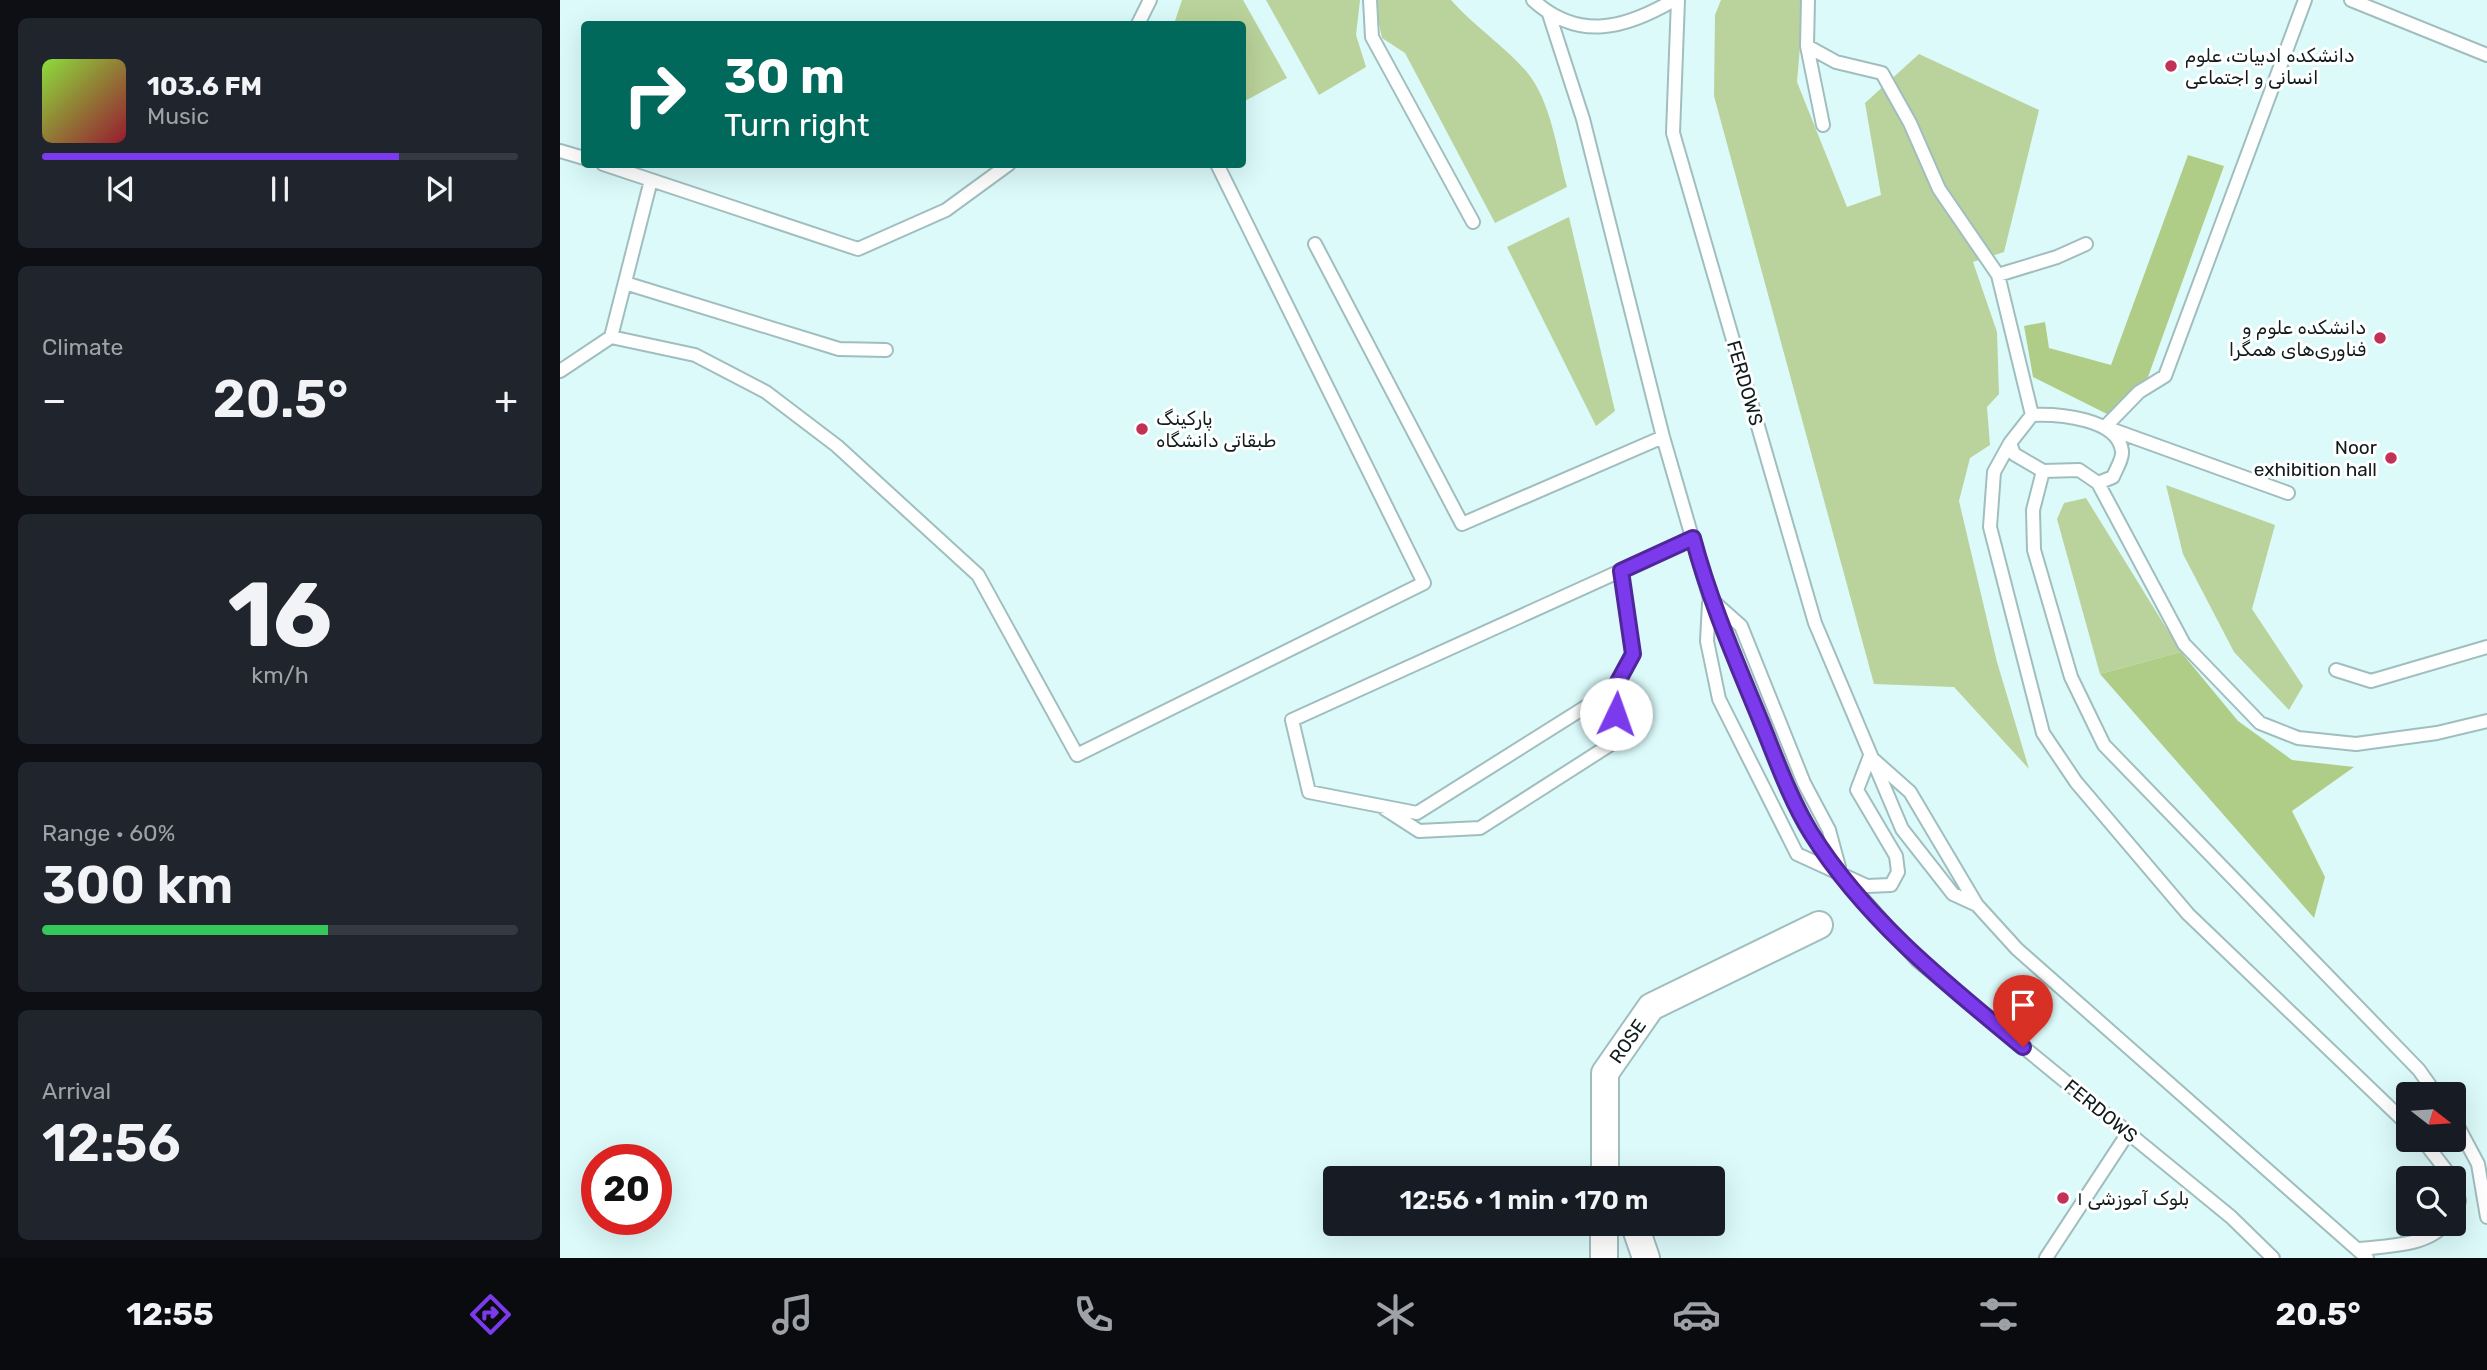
<!DOCTYPE html>
<html lang="en">
<head>
<meta charset="utf-8">
<style>
  :root { --surface:#171b24; --page:#20242c; --text:#f1f3f6; --muted:#9ea1a6; --line:#363941; --accent:#7c3aed }
  body { margin:0; font-family:Rubik,"Noto Sans Arabic",sans-serif; background:var(--page); color:var(--text); height:100vh; display:flex; flex-direction:column; font-size:26px; white-space:nowrap }
  * { box-sizing:border-box; margin:0 }
  p { font-size:23px; color:var(--muted) }
  .icon { flex:none; width:38px; height:38px; fill:none; stroke:currentColor; stroke-width:2; stroke-linecap:round; stroke-linejoin:round }
  .map { position:relative; flex:1; overflow:hidden }
  .details { display:flex; flex-direction:column; gap:18px; padding:18px; background:#0d0f14; width:560px }
  .details>* { flex:none }
  .banner { position:absolute; left:21px; top:21px; width:665px; height:147px; border-radius:7px; box-shadow:0 7px 28px #0002; background:#00695c; color:#fff; overflow:hidden }
  .needle { width:46px; rotate:107deg }
  .fabs { position:absolute; left:1836px; top:1082px; display:grid; gap:14px }
  .fabs a { display:grid; place-items:center; width:70px; height:70px; border-radius:7px; background:var(--surface); box-shadow:0 7px 28px #0002; font-size:35px }
  .speed { position:absolute; left:21px; top:1144px; display:flex; gap:14px; font-size:35px; font-weight:700; text-align:center }
  .speed>* { display:grid; place-content:center; width:91px; height:91px; border-radius:50%; background:var(--surface); box-shadow:0 7px 28px #0002; line-height:1 }
  .speed .limit { border:10px solid #d22; background:#fff; color:#111 }
  .pin { position:absolute; display:grid; place-items:center; width:60px; height:60px; color:#fff; margin:-72px -30px; border-radius:50% 50% 50% 0; rotate:-45deg; box-shadow:0 0 7px #0007 }
  .pin .icon { rotate:45deg }
  .me { position:absolute; width:77px; margin:-38px; rotate:3deg; stroke-linejoin:round; filter:drop-shadow(0 0 5px #0008) }
  .turn { display:flex; align-items:center; gap:24px; height:147px; padding:0 28px; font-size:32px }
  .turn .icon { width:91px; height:91px; stroke-width:2.5 }
  .turn b { display:block; font-size:49px; line-height:60px }
  .big { font-size:52px; font-weight:600; line-height:1.1 }
  .details .tile { flex:1; display:flex; flex-direction:column; justify-content:center; gap:10px; min-width:0; padding:0 24px; border-radius:10px; background:var(--page) }
  .details .dial { align-items:center; gap:0 }
  .dial b { font-size:91px; line-height:1 }
  .song { display:flex; align-items:center; gap:21px }
  .cover { width:84px; height:84px; border-radius:10px; background:linear-gradient(135deg,hsl(90 70% 55%),hsl(350 70% 35%)) }
  .played { height:7px; border-radius:4px; background:linear-gradient(90deg,var(--accent) 75%,var(--line) 75%) }
  .keys { display:flex; justify-content:space-around; direction:ltr }
  .heat { display:flex; justify-content:space-between; align-items:center; font-size:38px; direction:ltr }
  .charge { height:10px; border-radius:5px; background:linear-gradient(90deg,#34c759 60%,var(--line) 0) }
  .trip { position:absolute; left:763px; top:1166px; width:402px; height:70px; border-radius:7px; background:var(--surface); box-shadow:0 7px 28px #0002; font-weight:600; line-height:70px; text-align:center }
  .menu { display:flex; height:112px; justify-content:space-around; align-items:center; background:#090b0e; color:var(--muted) }
  .menu .icon { width:49px; height:49px }
  .menu .on { color:var(--accent) }
  .menu b { font-size:32px; color:var(--text) }
  main { display:flex; flex:1; min-height:0 }
  .map>svg:first-child { display:block }
  .green { fill:#bad29b }
  .forest { fill:#b0cd88 }
  .lines { fill:none; stroke-linecap:round; stroke-linejoin:round }
  .service-casing { stroke:#a1bebe; stroke-width:16 }
  .minor-casing { stroke:#a1bebe; stroke-width:30 }
  .service { stroke:#fff; stroke-width:12 }
  .minor { stroke:#fff; stroke-width:26 }
  .route-casing { stroke:#51269a; stroke-width:18 }
  .route { stroke:#7c3aed; stroke-width:12 }
  .poi-dot { fill:#c23256; stroke:#fff; stroke-width:2.5 }
  .labels { text-anchor:middle; dominant-baseline:central; stroke-width:6; stroke-linejoin:round; paint-order:stroke }
  .poi-label { font-size:19px; fill:#111c1c; stroke:#fff; text-anchor:start }
  .street-label { font-size:19px; fill:#111c1c; stroke:#fff }
</style>
</head>
<body>
<main>
<section class="details">
<div class="tile">
<div class="song"><i class="cover"></i><div><b>103.6 FM</b><p>Music</p></div></div>
<div class="played"></div>
<div class="keys"><svg class="icon" aria-label="previous" viewBox="0 0 24 24"><path d="M18 5L8 12l10 7zM5 5v14"/></svg><svg class="icon" aria-label="pause" viewBox="0 0 24 24"><path d="M8 5v14M16 5v14"/></svg><svg class="icon" aria-label="next" viewBox="0 0 24 24"><path d="M6 5l10 7-10 7zM19 5v14"/></svg></div>
</div>
<div class="tile"><p>Climate</p>
<div class="heat"><a>−</a><b class="big">20.5°</b><a>+</a></div>
</div>
<div class="tile dial"><b>16</b><p>km/h</p></div>
<div class="tile"><p>Range · 60%</p><b class="big">300 km</b><div class="charge"></div></div>
<div class="tile"><p>Arrival</p><b class="big">12:56</b></div>
</section>
<div class="map">
<svg width="1927" height="1258" viewBox="0 0 1927 1258">
  <rect width="100%" height="100%" fill="#dcfafa"/>
  <path class="green" d="M622,0H683L727,78L683,102L682,24H614Z
    M706,0H800L796,35L806,67L759,95Z
    M814,0H891C914,26 943,45 966,71C991,100 997,151 1007,187L935,223L845,53L822,38Z
    M1161,0H1244L1237,82L1287,207L1321,195L1305,103L1359,54L1479,110L1444,252L1413,262L1437,332L1439,394L1427,407L1430,445L1410,458L1399,501L1437,662L1469,769L1394,687L1314,684L1154,96L1155,15Z
    M1009,217L1055,411L1036,426L947,247Z
    M1606,485L1715,525L1692,609L1743,686L1729,710L1674,652L1623,554Z
    M1526,498L1621,652L1540,674L1497,519L1504,503Z"/>
  <path class="forest" d="M1628,155L1664,166L1588,377L1549,415L1473,377L1464,326L1485,322L1489,348L1551,365Z
    M1621,652L1678,721L1732,760L1794,767L1732,811L1765,877L1754,918L1540,674Z"/>
  <g class="lines">
    <defs>
      <path id="service" d="M810,0L812,37L913,222
        M973,0C1019,42 1066,28 1114,0
        M1118,0L1113,133L1255,623L1342,829L1393,894L1417,905
        M1248,0L1247,46L1263,125
        M1791,0L1927,55
        M989,14L1023,119L1103,437L1150,599L1229,789L1251,833L1281,874L1357,960L1671,1217L1713,1258
        M578,24L590,0
        M1247,46L1276,62L1322,73L1350,123L1379,189L1438,275L1472,415
        M0,151L24,158
        M43,164L298,249L386,210L449,164
        M755,244L902,524L1103,437
        M1438,275L1497,257L1526,244
        M65,283L279,349L326,350
        M51,337L91,180
        M0,371L51,337L135,355L206,392L277,446L418,575L517,755L864,583L657,164
        M1472,415C1498,414 1558,418 1562,451C1563,459 1556,469 1553,477L1538,483L1519,470L1483,471L1454,454L1450,443Z
        M1450,443L1434,472L1430,527L1483,733L1516,782L1628,914L1848,1125
        M1483,471L1473,510L1474,550L1511,677L1544,745L1859,1070L1876,1094
        M1538,483L1624,644L1700,723L1738,738L1796,744L1877,733L1927,721
        M1728,493L1545,427L1579,392L1605,376L1745,0
        M1061,571L1073,654L1054,689L857,813L749,792L732,720L1133,538
        M1154,602L1181,626L1244,783L1269,830L1279,867
        M1149,603L1147,641L1159,699L1237,854L1307,886L1331,885L1338,872L1336,856L1297,790L1310,756
        M1776,670L1811,681L1927,647
        M1314,760L1350,792L1417,905L1457,949L1807,1258
        M825,809L859,831L920,828L1059,739L1054,689
        M1894,1119L1918,1164L1927,1217
        M1862,1139L1892,1178
        M1894,1181L1899,1201L1894,1210
        M1800,1249C1825,1246 1870,1246 1885,1223
        M1486,1258L1568,1133"/>
      <g id="minor">
        <path id="s1" d="M1045,1178V1073L1091,1007L1259,925"/>
        <path d="M1074,1223L1086,1258"/>
        <path d="M1044,1258V1223"/>
      </g>
    </defs>
    <use href="#service" class="service-casing"/>
    <use href="#minor" class="minor-casing"/>
    <use href="#service" class="service"/>
    <use href="#minor" class="minor"/>
  </g>
  <g class="lines">
    <defs>
      <path id="route" d="M1056,714L1054,689L1073,654L1061,571L1133,538C1150,602 1176,661 1201,722C1216,759 1230,799 1251,833C1305,919 1385,983 1463,1047"/>
    </defs>
    <use href="#route" class="route-casing"/>
    <use href="#route" class="route"/>
  </g>
  <g class="poi-dot">
    <circle cx="1611" cy="66" r="7"/>
    <circle cx="1820" cy="338" r="7"/>
    <circle cx="582" cy="429" r="7"/>
    <circle cx="1831" cy="458" r="7"/>
    <circle cx="1503" cy="1198" r="7"/>
  </g>
  <g class="labels">
    <g class="poi-label">
      <text x="1625" y="55">دانشکده ادبیات، علوم<tspan x="1625" dy="22">انسانی و اجتماعی</tspan></text>
      <text x="1806" y="327" text-anchor="end">دانشکده علوم و<tspan x="1806" dy="22">فناوری‌های همگرا</tspan></text>
      <text x="596" y="418">پارکینگ<tspan x="596" dy="22">طبقاتی دانشگاه</tspan></text>
      <text x="1817" y="447" text-anchor="end">Noor<tspan x="1817" dy="22">exhibition hall</tspan></text>
      <text x="1517" y="1198">بلوک آموزشی ۱</text>
    </g>
    <g class="street-label">
      <text transform="translate(1185 383) rotate(74)">FERDOWS</text>
      <text stroke="none"><textPath href="#s1" startOffset="144">ROSE</textPath></text>
      <text transform="translate(1541 1111) rotate(39)">FERDOWS</text>
    </g>
  </g>
</svg>
<div class="fabs">
<a><svg class="needle" viewBox="-14 -14 28 28"><path d="M0-13l5 13h-10z" fill="#e53935"/><path d="M0 13l5-13h-10z" fill="#9ea1a6"/></svg></a>
<a><svg class="icon" aria-label="search" viewBox="0 0 24 24"><circle cx="10" cy="10" r="6"/><path d="M15 15l6 6"/></svg></a>
</div>
<div class="speed"><div class="limit">20</div></div>
<div class="pin" style="left:1463px;top:1047px;background:#d93025"><svg class="icon" aria-label="arrive" viewBox="0 0 24 24"><path d="M6 21V4h12l-3 4 3 4H6"/></svg></div>
<svg class="me" style="left:1056px;top:714px" viewBox="-20 -20 40 40"><circle r="19" fill="#fff"/><path d="M0-13L10 11 0 6-10 11z" fill="#7c3aed"/></svg>
<div class="trip">12:56 · 1 min · 170 m</div>
<div class="banner">
<div class="turn"><svg class="icon" aria-label="right" viewBox="0 0 24 24"><path d="M7 20v-9h11M14 6l5 5-5 5"/></svg><div><b>30 m</b>Turn right</div></div>
</div>
</div>
</main>
<nav class="menu">
<b>12:55</b>
<svg class="icon on" aria-label="directions" viewBox="0 0 24 24"><path d="M12 3l9 9-9 9-9-9zM9 14v-3h6M13 9l2 2-2 2"/></svg>
<svg class="icon" aria-label="music" viewBox="0 0 24 24"><path d="M9 18V5l10-2v13"/><circle cx="6" cy="18" r="3"/><circle cx="16" cy="16" r="3"/></svg>
<svg class="icon" aria-label="phone" viewBox="0 0 24 24"><path d="M5 4h4l2 5-3 2q2 4 5 5l2-3 5 2v4C11 20 4 13 5 4z"/></svg>
<svg class="icon" aria-label="climate" viewBox="0 0 24 24"><path d="M12 3v18M4 7l16 10M4 17L20 7"/></svg>
<svg class="icon" aria-label="car" viewBox="0 0 24 24"><path d="M5 17H2v-5l4-1 3-4h7l3 4 3 1v5h-3M9 17h6M6 11h13"/><circle cx="7" cy="17" r="2"/><circle cx="17" cy="17" r="2"/></svg>
<svg class="icon" aria-label="filters" viewBox="0 0 24 24"><path d="M4 7h16M4 17h16"/><circle cx="9" cy="7" r="2"/><circle cx="15" cy="17" r="2"/></svg>
<b>20.5°</b>
</nav>
</body>
</html>
